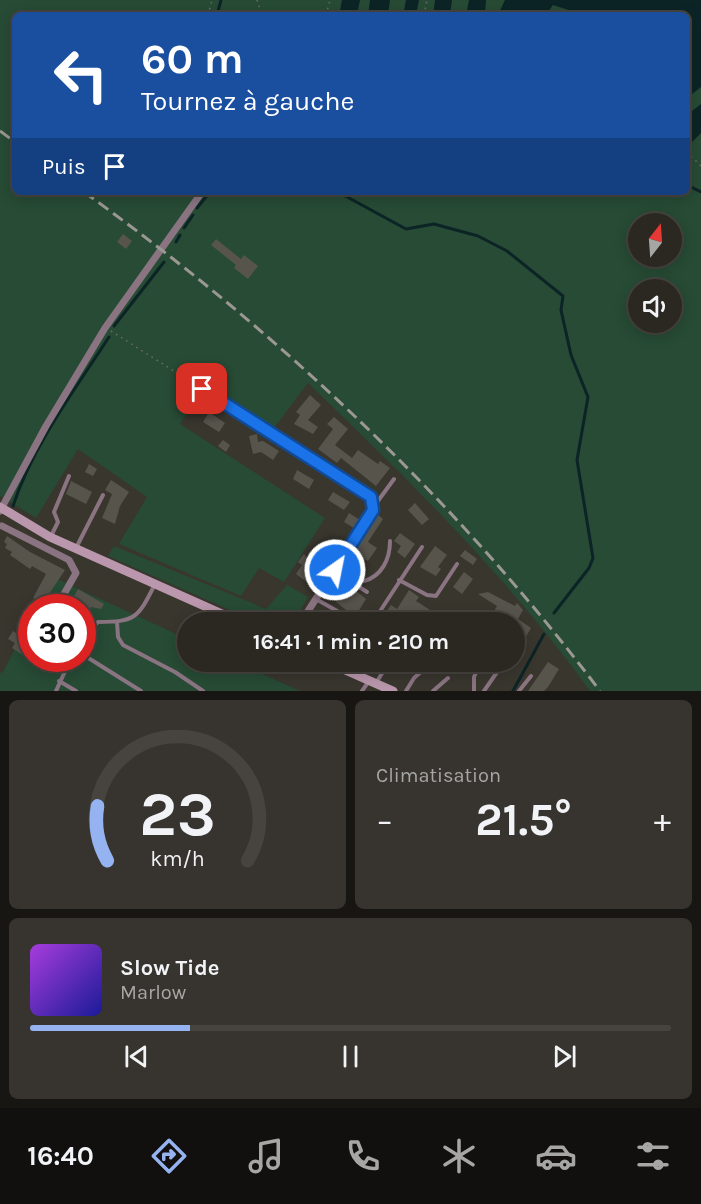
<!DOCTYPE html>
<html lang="fr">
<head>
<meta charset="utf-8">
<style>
  :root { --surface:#2b2822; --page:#37342f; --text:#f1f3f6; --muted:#a6a6a5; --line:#474440; --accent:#95b2f1 }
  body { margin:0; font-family:Karla,sans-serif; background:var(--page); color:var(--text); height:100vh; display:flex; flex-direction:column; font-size:22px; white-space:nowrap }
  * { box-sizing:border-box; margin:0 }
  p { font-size:20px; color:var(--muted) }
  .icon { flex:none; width:33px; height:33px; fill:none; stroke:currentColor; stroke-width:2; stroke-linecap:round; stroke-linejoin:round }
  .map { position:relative; height:691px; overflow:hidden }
  .details { display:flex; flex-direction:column; gap:9px; padding:9px; background:#181613; flex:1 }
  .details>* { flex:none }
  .hud { position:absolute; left:12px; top:12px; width:678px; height:183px; border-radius:9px; box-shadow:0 3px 15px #0003,0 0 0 2px var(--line); background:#1a4fa0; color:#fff; overflow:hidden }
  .needle { width:39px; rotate:17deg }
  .fabs { position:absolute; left:628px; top:213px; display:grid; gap:12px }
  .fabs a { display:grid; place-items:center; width:54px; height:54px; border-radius:50%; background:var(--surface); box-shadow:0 3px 15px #0003,0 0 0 2px var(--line); font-size:30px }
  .speed { position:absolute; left:18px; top:594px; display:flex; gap:12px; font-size:30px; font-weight:700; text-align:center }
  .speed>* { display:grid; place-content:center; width:78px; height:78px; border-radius:50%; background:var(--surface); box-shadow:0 3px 15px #0003,0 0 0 2px var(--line); line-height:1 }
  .speed .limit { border:9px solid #d22; background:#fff; color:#111 }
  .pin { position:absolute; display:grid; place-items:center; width:51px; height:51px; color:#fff; margin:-26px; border-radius:12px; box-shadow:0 3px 9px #0006 }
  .me { position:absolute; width:66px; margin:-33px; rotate:33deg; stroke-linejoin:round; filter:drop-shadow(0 0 4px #0008) }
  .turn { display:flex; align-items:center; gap:21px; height:126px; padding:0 30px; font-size:27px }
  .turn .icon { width:78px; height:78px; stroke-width:2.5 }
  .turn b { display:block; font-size:42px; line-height:51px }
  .then { display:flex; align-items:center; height:57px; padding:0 30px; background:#0003; gap:12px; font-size:22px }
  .big { font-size:45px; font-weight:700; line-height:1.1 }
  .details .widget { flex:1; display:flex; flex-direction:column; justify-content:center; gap:9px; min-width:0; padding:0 21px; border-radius:9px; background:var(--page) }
  .details .dial { align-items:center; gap:0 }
  .dial svg { height:156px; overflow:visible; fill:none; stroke:var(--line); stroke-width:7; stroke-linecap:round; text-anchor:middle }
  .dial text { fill:var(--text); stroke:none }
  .song { display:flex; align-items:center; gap:18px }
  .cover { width:72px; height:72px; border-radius:9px; background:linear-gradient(135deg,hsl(280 70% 55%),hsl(240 70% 35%)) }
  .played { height:6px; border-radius:3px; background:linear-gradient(90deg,var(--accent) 25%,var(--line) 25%) }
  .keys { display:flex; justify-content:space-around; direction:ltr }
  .heat { display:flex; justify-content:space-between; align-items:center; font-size:33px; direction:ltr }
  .details .tiles { flex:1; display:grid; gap:9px; grid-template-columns:1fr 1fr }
  .widget:last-child { grid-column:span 2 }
  .trip { position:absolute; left:177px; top:612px; width:348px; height:60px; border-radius:30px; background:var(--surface); box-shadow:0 3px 15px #0003,0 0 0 2px var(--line); font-weight:700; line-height:60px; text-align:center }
  .tab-bar { display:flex; height:96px; justify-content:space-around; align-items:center; background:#11100e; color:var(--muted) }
  .tab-bar .icon { width:42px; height:42px }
  .tab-bar .active { color:var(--accent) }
  .tab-bar b { font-size:27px; color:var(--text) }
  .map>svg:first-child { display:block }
  .green { fill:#274b35; fill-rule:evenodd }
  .water { fill:#0c2426 }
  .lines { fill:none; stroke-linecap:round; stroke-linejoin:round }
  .stream { stroke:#0c2426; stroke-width:3 }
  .building { fill:#57544c }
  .path { stroke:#706d66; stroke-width:1.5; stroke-dasharray:1.5 4.5; stroke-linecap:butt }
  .service { stroke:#8a7482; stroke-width:4 }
  .minor { stroke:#8a7482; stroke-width:7 }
  .secondary { stroke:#ba97ac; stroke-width:9 }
  .rail { stroke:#9b9892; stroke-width:3; stroke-dasharray:12 6; stroke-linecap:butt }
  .route-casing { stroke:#114b97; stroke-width:15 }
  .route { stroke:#1a73e8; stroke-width:10 }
</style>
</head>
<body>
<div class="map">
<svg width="701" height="691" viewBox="0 0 701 691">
  <rect width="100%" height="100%" fill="#39362e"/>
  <path class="green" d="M0,0H701V691H590C508,577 409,480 308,383L268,436L200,394L180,424L325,518L284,582L259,568L241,596L119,544L147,497L78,449L36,518L0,496ZM15,15H687V192H15ZM639,224H672V256H639ZM639,290H672V322H639Z
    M114,546L266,609L287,585L308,597L294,622H257L108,556Z
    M53,577L187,639L188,662H236L300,691H0V673L3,672L31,618L32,658H82V608L37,607Z"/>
  <path class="water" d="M342,0H360L357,15H339Z
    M370,0H390L388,15H368Z
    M406,0H419L416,15H403Z
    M435,0H452L450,15H433Z
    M469,0H486L485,15H466Z
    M505,0H701V87L687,98V15H584L553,5L546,15H498Z
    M701,104V133L691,143H687V115Z"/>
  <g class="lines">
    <path class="stream" d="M217,15L221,0
      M687,185L701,192
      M338,192L406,229L434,224L478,236L507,251L563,296L561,310L571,355L588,397L577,460L593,558L589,568L554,613
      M197,208L209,193
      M184,228L193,215
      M176,242L180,235
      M114,326L164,262
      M13,506C33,445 74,391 109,337
      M513,691L544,634"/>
  </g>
  <path class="building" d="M123,234L132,241L126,249L117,242Z
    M216,239L241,259L244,255L258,266L248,279L234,268L236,265L211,245Z
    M310,395L321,405L308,420L318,427L313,434L294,424L300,415L296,412Z
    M209,412L225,423L219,432L203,422Z
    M334,417L348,429L335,445L352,458L358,450L378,464L380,461L390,468L376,486L341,458L337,463L318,449L333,429L327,424Z
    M257,434L258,442L263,441L279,451L273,460L261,452L253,454L249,436Z
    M223,440L230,445L226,452L218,446Z
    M89,464L97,469L93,476L85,472Z
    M297,470L314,480L309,489L293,479Z
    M111,480L129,492L120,506L115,524L102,518L112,494L105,490Z
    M71,481L92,492L86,504L66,494Z
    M333,492L350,502L344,510L328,500Z
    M415,503L429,519L422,525L408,510Z
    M349,513L360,520L354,528L344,522Z
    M377,514L383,519L368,542L377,548L368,561L359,556L357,560L351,556Z
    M400,533L415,544L405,558L397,552L401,546L394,541Z
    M7,536L30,552L65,570L43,603L33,598L46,574L32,566L30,569L10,555L12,552L5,548L7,544L4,542Z
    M435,546L447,555L438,567L441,569L436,576L420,567Z
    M465,550L477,559L473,565L460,556Z
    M304,554L312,564L311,566L320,573L312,586L296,574L302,565L298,562Z
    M464,572L473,579L462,594L453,587Z
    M347,587L353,591L354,589L366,599L355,617L336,602Z
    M78,589L104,604L101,609L91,607L90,610L78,603L76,608L70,604Z
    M409,590L419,597L416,601L438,615L433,622H424L410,614L404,622H398L385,614L391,605L397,609Z
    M488,592L515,606L517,603L523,610L518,619L531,628L524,640L514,634V622H505L497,617L498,614L494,611L497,606L478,594Z
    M325,614L340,622H320Z
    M13,631L32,644L26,657L12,648L15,643L8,639Z
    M442,662H462L456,670Z
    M548,662L559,669L548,687L544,691H528Z"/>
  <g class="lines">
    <path class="path" d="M257,0L262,15
      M208,15L212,0
      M326,15L330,0
      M424,15L427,0
      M687,152L701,166
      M111,331L196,385"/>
    <path class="service" d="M375,505L394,479
      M51,536L58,522L54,512L69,476
      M76,548L103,495
      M311,558L333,573
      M339,565L364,581C382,576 390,559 390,541
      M335,571L367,592
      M399,580L427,595L436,596L457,564
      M316,599L344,615
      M117,622L118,637L123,645L175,672L203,691
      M373,622L422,547
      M82,637L98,622C135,622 138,618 154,586
      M82,654L141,691
      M360,676L368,662
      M59,681L76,691
      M376,683L389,662
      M56,691L71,658
      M362,691L369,681
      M406,691L414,678L432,662
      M433,691L448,678
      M474,691V677L481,662
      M484,691L504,662
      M519,691L531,676"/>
    <path class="minor" d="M202,389L369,495L373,501V510L301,622
      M0,511L46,426L105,328L202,192
      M2,526L69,560L76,573L56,608"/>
    <path class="secondary" d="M0,507L50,537L240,622
      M327,662L393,691"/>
    <path class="rail" d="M0,131L15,142
      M84,192C279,332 456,500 600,691"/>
  </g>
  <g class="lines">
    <defs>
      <path id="route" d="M202,389L371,497L373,510L335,570"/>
    </defs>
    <use href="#route" class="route-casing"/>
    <use href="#route" class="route"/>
  </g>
</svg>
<div class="fabs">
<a><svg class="needle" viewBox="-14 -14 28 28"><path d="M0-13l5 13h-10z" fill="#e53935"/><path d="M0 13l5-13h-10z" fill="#a6a6a5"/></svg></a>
<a><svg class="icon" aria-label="sound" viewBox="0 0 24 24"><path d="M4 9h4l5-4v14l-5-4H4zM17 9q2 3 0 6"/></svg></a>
</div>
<div class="speed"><div class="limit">30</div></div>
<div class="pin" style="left:202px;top:389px;background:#d93025"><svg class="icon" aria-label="arrive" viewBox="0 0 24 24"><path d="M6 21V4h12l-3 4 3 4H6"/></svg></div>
<svg class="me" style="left:335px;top:570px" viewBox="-20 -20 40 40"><circle r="17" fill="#1a73e8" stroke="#fff" stroke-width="3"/><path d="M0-11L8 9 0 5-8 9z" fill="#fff"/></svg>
<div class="trip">16:41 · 1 min · 210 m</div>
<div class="hud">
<div class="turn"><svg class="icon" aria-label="left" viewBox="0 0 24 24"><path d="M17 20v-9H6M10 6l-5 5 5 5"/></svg><div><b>60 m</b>Tournez à gauche</div></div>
<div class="then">Puis<svg class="icon" aria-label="arrive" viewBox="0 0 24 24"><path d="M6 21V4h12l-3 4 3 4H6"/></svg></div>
</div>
</div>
<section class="details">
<div class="tiles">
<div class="widget dial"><svg viewBox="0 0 100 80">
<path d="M14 69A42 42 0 1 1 86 69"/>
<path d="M14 69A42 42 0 0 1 9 41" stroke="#95b2f1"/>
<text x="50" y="56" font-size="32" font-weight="700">23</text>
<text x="50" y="72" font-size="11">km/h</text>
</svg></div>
<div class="widget"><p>Climatisation</p>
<div class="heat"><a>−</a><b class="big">21.5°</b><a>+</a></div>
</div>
<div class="widget">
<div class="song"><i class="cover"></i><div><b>Slow Tide</b><p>Marlow</p></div></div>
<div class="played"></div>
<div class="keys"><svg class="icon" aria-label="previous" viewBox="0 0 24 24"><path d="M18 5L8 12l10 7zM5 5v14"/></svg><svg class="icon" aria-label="pause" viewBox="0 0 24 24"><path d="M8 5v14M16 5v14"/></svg><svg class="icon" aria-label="next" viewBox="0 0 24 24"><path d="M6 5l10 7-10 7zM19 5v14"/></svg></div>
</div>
</div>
</section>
<nav class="tab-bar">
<b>16:40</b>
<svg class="icon active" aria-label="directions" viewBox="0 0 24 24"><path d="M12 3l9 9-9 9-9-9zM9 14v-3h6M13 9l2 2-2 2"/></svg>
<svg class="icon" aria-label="music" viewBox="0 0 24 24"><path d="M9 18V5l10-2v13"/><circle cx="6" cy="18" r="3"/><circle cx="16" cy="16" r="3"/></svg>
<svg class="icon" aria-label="phone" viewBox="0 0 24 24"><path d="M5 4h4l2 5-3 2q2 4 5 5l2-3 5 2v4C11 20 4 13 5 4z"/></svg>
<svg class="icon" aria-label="climate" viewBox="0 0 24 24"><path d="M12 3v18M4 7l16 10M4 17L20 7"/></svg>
<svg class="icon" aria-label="car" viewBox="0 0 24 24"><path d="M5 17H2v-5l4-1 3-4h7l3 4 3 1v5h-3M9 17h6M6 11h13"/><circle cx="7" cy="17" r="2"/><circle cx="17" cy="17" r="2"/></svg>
<svg class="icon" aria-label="filters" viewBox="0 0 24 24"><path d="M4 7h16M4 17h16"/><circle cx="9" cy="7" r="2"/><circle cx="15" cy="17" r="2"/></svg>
</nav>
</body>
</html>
